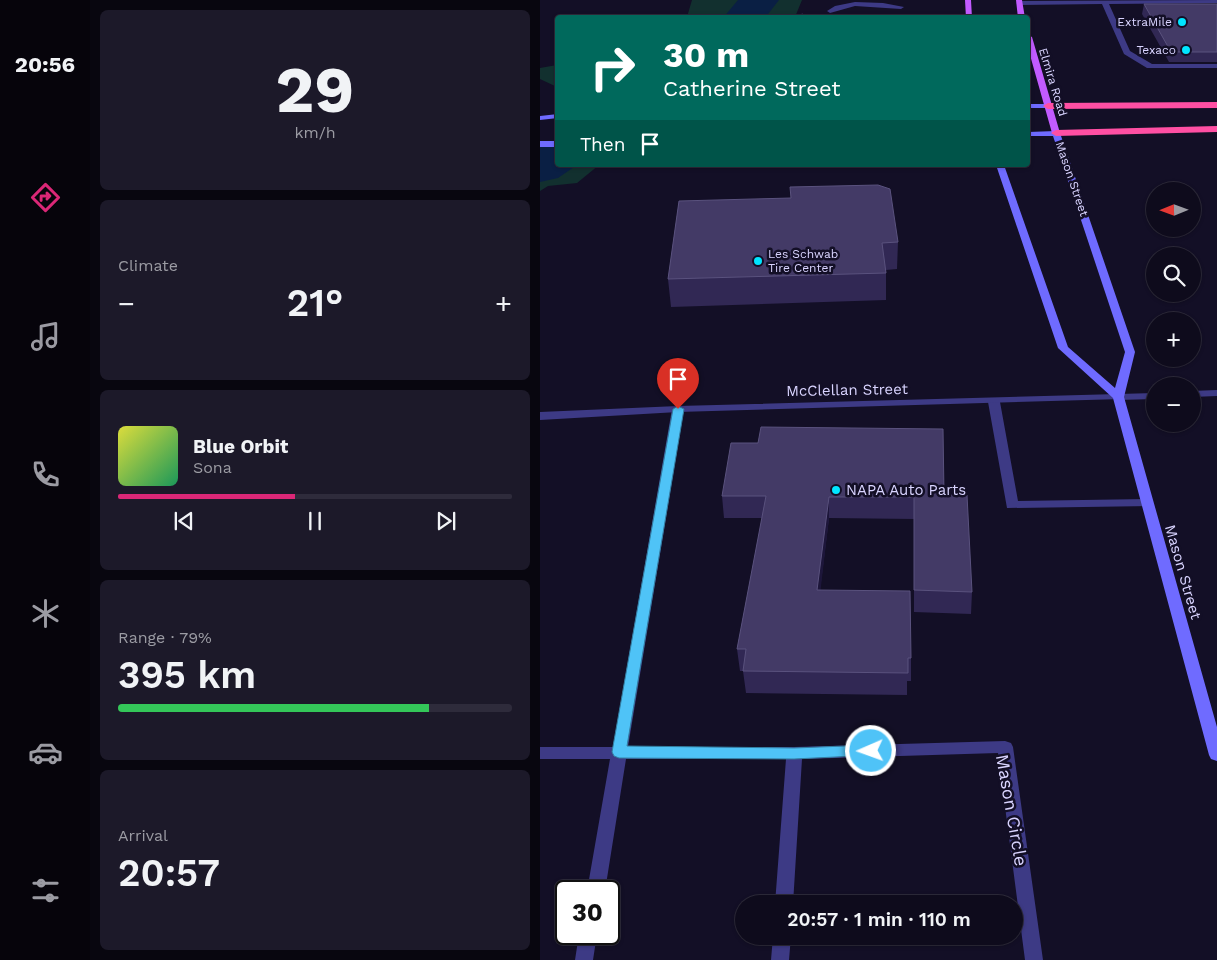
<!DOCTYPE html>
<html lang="en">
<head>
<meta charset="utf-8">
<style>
  :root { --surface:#0e0b1c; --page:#1c1929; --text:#f1f3f6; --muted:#9b9ba3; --line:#2e2b3b; --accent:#db2777 }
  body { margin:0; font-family:"Work Sans",sans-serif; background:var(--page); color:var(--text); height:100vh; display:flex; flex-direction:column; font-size:19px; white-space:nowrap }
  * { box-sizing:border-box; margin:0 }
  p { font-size:16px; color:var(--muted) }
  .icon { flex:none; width:28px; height:28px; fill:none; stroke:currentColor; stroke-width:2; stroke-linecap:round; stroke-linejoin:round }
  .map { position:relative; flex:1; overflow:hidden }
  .side { display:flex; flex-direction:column; gap:10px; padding:10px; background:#08060f; width:450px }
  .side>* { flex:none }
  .guide { position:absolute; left:15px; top:15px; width:475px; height:152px; border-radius:5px; box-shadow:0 1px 4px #0004,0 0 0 1px var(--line); background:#00695c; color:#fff; overflow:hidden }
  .needle { width:32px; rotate:269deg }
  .fabs { position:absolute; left:606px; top:182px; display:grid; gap:10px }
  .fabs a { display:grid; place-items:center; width:55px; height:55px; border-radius:50%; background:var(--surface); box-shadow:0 1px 4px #0004,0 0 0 1px var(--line); font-size:25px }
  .speed { position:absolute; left:15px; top:880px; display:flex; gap:10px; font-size:25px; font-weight:700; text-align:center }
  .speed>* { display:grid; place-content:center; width:65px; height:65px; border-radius:50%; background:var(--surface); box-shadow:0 1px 4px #0004,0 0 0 1px var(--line); line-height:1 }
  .speed .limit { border:2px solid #111; border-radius:8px; background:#fff; color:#111 }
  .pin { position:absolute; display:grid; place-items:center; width:42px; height:42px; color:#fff; margin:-51px -21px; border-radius:50% 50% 50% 0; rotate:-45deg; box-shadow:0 0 5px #0007 }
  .pin .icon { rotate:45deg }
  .me { position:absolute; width:55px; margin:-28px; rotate:268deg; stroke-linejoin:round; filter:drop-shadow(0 0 4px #0008) }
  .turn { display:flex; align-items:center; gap:18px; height:105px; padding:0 25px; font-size:22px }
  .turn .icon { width:65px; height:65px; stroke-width:2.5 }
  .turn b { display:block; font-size:35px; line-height:42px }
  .then { display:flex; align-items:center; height:48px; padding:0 25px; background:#0003; gap:10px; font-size:19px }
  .big { font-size:38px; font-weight:600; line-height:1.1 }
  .side .widget { flex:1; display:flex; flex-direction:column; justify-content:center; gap:8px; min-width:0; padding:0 18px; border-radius:8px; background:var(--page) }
  .side .dial { align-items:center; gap:0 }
  .dial b { font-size:65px; line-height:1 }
  .song { display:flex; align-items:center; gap:15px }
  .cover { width:60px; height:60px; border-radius:8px; background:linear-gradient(135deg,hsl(60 70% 55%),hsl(150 70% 35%)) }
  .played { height:5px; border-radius:2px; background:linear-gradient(90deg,var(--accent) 45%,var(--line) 45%) }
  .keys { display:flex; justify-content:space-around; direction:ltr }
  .heat { display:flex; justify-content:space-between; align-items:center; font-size:28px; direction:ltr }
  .charge { height:8px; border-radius:4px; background:linear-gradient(90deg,#34c759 79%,var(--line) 0) }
  .trip { position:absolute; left:195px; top:895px; width:288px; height:50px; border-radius:25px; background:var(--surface); box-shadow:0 1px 4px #0004,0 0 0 1px var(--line); font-weight:600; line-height:50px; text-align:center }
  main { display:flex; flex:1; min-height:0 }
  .dock { display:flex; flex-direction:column; width:90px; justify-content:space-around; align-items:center; background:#06040b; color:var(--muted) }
  .dock .icon { width:35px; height:35px }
  .dock .on { color:var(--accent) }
  .dock b { font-size:22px; color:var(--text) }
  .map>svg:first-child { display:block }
  .green { fill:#12302f }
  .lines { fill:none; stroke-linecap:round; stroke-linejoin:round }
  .river { fill:#0a1f44; fill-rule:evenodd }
  .service { fill:#3d3a85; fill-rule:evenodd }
  .minor { fill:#3d3a85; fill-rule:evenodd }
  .tertiary { fill:#3d3a85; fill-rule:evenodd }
  .secondary { fill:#6f6bff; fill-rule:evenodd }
  .primary { fill:#c25bff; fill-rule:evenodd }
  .motorway { fill:#ff4fa3; fill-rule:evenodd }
  .wall { fill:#312854 }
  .shaded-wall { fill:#1d163a }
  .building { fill:#433a66; stroke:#5a527e }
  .route { fill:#4fc3f7; stroke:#337fa1 }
  .poi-dot { fill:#00e5ff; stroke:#130f26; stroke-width:2 }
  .labels { text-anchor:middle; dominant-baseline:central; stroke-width:5; stroke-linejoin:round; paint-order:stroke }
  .far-poi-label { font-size:12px; fill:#d9d4ff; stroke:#130f26; text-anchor:end }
  .far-street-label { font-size:12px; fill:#d9d4ff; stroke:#130f26 }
  .street-label { font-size:15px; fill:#d9d4ff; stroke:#130f26 }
  .poi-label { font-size:15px; fill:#d9d4ff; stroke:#130f26; text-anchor:start }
  .near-street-label { font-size:18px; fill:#d9d4ff; stroke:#130f26 }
</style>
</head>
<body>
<main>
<nav class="dock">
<b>20:56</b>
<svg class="icon on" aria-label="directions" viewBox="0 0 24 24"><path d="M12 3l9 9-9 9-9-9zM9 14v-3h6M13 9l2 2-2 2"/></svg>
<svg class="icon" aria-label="music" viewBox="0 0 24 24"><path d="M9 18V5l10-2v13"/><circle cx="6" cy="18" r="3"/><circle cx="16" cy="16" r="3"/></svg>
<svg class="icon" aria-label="phone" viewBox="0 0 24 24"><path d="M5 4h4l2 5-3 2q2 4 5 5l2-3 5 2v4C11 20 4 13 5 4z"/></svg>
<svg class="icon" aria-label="climate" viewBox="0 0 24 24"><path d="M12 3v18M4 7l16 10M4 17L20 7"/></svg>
<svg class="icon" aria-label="car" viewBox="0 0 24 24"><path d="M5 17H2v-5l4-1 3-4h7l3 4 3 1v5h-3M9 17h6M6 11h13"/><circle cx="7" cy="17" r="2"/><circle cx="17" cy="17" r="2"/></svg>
<svg class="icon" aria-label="filters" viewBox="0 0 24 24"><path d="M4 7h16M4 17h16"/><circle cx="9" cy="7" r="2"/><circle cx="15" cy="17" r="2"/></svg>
</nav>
<section class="side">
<div class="widget dial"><b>29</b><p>km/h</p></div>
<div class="widget"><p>Climate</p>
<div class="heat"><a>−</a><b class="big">21°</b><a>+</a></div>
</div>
<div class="widget">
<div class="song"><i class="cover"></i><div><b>Blue Orbit</b><p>Sona</p></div></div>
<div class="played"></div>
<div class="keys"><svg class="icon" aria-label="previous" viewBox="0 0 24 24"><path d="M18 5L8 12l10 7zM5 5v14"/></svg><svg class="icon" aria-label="pause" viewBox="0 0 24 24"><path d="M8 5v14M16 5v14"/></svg><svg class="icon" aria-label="next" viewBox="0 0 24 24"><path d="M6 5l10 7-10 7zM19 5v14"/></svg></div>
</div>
<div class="widget"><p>Range · 79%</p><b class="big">395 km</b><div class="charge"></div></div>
<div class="widget"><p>Arrival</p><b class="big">20:57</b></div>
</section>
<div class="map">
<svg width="677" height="960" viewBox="0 0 677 960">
  <rect width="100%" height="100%" fill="#130f26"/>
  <path class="green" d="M152,0H262L255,17H147Z
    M17,65V87L0,79V68Z
    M0,163H17L18,165H59L37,183L8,186L0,191Z"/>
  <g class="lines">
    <path class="river" d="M198,0H239L225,18H183Z
      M18,141V165H37L18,178L0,182V146Z"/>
    <path class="service" d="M677,0V3L569,4L590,51L612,64H677V68H607L584,54L562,4L479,5L476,3L479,1Z
      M315,2L343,3L364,7L361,9L315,6L290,13L287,11L295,6Z
      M454,399L460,402L478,501L607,499L612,500L613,503L612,506L467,508L448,402Z"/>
    <path class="minor" d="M677,390V396L652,397V391Z
      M615,393V399L578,400L572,397L578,394Z
      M138,406L144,409L88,747H254L465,741L471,743L473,747L503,960H485L458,753L262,759L253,904H235L246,759H86L65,891H47L70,759H0V747H73L132,409Z
      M39,934H57L53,960H35Z
      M233,936H251L249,960H231Z"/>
    <path class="tertiary" d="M578,394L584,397L582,399L138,412L0,420V412L138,406Z"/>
    <path class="secondary" d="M488,104H508L512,106L508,108H488Z
      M18,114V118L0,120V116Z
      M516,131L520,133L595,352L584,397L677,727V761L671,759L669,755L573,398L518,348L456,165H464L528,347L575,388L585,352L513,136H488V132Z
      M0,141H18V147H0Z"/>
    <path class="primary" d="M425,0H431L432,18H426Z
      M476,0H482L485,18H478Z
      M488,35L492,37L520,133L519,135L512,133L488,48Z"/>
    <path class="motorway" d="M677,102V108L508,109L503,106L508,103Z
      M677,126V132L516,136L511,133L516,130Z"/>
  </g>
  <path class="wall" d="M604,4H677V62H629L602,14Z
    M139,201L358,242L357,269L346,270V300L131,307L128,279Z
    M404,495L432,592L431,614L374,612V519L289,518L280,590L371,658V681H367V695L206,693L203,671H200L197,649L222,518H184L182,496Z"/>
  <path class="shaded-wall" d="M289,497V518L278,612L277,590Z"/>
  <path class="building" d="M604,4H677V52H631Z
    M262,14L270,18H257Z
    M338,185L350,189L358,242L342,243L346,273L128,279L139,201L251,198L250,187Z
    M221,427L403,429L404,495H427L432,592L374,590V497H289L277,590L370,591L371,658H368V673L203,671L206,649H197L226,496H182L191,443H218Z"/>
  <path class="route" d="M138,406L144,409L87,746L254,748L331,745L336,747L338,751L336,755L254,759L79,758L74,756L72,752L133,409Z"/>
  <g class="poi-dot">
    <circle cx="642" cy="22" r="5"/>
    <circle cx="646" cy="50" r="5"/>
    <circle cx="218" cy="261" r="5"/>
    <circle cx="296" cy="490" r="5"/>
  </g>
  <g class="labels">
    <g class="far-poi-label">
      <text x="632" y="22">ExtraMile</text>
      <text x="636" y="50">Texaco</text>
      <text x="228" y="254" text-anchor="start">Les Schwab<tspan x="228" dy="14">Tire Center</tspan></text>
    </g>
    <g class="far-street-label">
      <text transform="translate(513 82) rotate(73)">Elmira Road</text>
      <text transform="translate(532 179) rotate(71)">Mason Street</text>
    </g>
    <g class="street-label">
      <text transform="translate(307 390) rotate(-1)">McClellan Street</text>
      <text transform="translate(643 572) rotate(74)">Mason Street</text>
    </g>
    <g class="poi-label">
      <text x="306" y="490">NAPA Auto Parts</text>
    </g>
    <g class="near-street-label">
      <text transform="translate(472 810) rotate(80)">Mason Circle</text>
    </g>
  </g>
</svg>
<div class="fabs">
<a><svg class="needle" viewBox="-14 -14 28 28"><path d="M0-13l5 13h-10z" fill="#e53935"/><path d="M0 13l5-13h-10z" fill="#9b9ba3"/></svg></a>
<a><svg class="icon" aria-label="search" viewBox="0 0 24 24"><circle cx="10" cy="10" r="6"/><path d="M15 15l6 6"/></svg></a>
<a>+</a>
<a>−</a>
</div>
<div class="speed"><div class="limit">30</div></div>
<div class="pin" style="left:138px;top:409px;background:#d93025"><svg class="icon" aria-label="arrive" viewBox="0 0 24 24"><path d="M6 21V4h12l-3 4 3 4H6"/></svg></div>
<svg class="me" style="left:331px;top:751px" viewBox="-20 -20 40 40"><circle r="17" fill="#4fc3f7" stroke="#fff" stroke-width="3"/><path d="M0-11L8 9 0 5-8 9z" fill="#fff"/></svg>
<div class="trip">20:57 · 1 min · 110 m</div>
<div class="guide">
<div class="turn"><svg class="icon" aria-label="right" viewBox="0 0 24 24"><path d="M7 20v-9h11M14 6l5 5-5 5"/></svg><div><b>30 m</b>Catherine Street</div></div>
<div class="then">Then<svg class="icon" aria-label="arrive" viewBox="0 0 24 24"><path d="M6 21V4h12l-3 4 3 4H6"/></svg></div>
</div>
</div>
</main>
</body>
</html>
